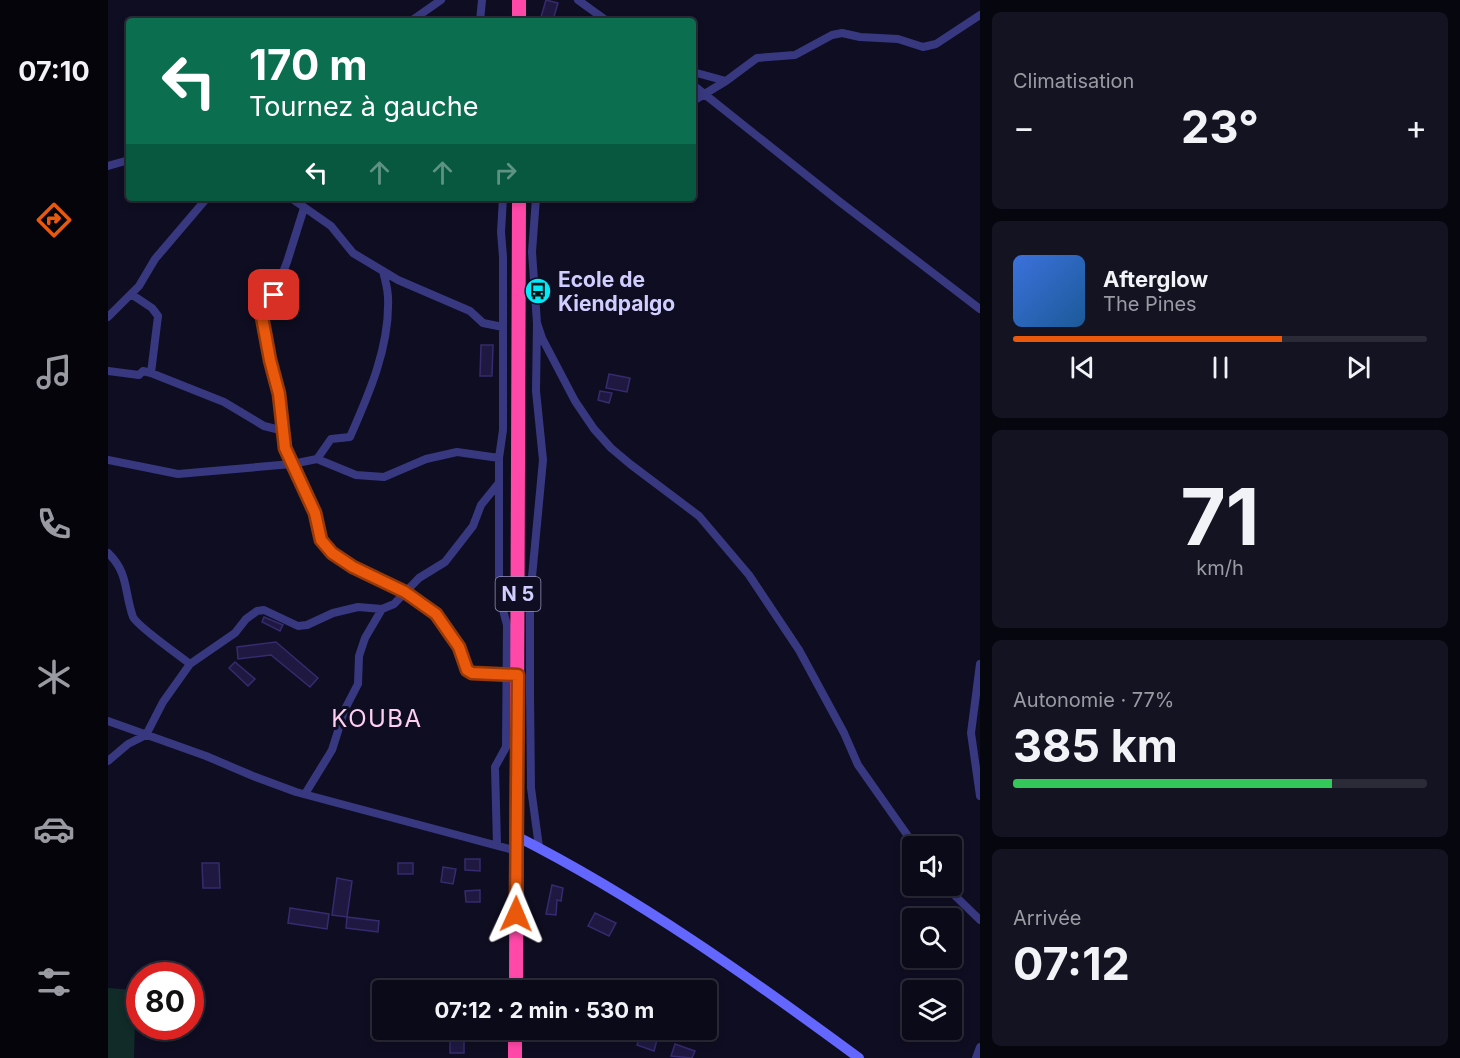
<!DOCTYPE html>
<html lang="fr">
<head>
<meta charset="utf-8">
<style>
  :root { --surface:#0b0a19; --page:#141322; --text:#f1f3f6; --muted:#9a9aa2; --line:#2b2b38; --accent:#ea580c }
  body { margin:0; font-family:Inter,sans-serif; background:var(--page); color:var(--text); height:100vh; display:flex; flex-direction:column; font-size:22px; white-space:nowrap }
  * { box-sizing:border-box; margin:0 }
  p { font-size:20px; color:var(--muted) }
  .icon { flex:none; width:33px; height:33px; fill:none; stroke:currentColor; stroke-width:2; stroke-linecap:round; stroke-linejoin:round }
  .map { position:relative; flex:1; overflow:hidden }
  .drawer { display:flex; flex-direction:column; gap:12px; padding:12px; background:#06060e; width:480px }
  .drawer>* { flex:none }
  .top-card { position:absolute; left:18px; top:18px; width:570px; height:183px; border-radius:6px; box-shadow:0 3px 9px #0003,0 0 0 2px var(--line); background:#0b6e4f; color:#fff; overflow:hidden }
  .fabs { position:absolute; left:794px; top:836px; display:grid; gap:12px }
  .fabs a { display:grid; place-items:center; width:60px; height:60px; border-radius:6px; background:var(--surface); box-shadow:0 3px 9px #0003,0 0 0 2px var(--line); font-size:30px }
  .speed { position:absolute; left:18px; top:962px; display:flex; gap:12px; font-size:30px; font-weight:700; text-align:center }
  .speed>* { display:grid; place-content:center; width:78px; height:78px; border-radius:50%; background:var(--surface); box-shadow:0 3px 9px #0003,0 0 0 2px var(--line); line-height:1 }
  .speed .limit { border:9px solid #d22; background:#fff; color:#111 }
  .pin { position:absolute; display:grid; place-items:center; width:51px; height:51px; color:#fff; margin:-26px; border-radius:12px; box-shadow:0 3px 9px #0006 }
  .me { position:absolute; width:66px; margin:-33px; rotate:1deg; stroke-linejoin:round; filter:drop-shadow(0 0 4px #0008) }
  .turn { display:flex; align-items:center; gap:21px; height:126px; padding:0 24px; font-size:27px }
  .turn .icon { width:78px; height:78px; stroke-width:2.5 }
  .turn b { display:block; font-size:42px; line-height:51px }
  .lanes { display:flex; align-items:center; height:57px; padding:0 24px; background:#0003; justify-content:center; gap:30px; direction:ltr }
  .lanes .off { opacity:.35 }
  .big { font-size:45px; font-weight:700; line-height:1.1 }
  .drawer .tile { flex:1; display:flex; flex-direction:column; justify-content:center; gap:9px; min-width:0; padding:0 21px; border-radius:9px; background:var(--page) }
  .drawer .dial { align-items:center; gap:0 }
  .dial b { font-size:78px; line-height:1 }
  .song { display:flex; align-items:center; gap:18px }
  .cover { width:72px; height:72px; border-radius:9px; background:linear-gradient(135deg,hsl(220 70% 55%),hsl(210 70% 35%)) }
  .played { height:6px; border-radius:3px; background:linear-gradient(90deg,var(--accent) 65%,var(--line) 65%) }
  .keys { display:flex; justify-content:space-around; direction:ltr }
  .heat { display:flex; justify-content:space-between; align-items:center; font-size:33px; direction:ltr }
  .charge { height:9px; border-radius:4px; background:linear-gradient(90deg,#34c759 77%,var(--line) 0) }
  .trip { position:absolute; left:264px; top:980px; width:345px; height:60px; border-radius:6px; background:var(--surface); box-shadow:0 3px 9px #0003,0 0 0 2px var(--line); font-weight:700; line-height:60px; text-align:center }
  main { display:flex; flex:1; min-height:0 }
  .tab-bar { display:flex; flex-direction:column; width:108px; justify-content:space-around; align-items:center; background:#04040a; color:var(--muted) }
  .tab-bar .icon { width:42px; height:42px }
  .tab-bar .selected { color:var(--accent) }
  .tab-bar b { font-size:27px; color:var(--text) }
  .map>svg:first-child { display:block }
  .green { fill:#102b28 }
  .building { fill:#1f1942; stroke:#352b6e; stroke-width:1.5 }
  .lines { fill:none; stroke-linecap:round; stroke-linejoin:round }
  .street { stroke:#383880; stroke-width:8 }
  .secondary { stroke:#6467ff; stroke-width:10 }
  .highway { stroke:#ff48a8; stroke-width:14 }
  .route-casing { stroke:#983908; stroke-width:15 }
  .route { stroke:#ea580c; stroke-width:10 }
  .labels { text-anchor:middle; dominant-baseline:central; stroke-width:6; stroke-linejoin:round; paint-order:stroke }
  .shield { fill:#0f0d21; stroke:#9693bc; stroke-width:1.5 }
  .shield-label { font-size:20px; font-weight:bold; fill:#d0cdff }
  .poi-label { font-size:21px; font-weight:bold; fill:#d0cdff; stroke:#0f0d21; text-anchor:start }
  .quarter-label { font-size:24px; letter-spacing:1.5px; fill:#ffcff0; stroke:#0f0d21 }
</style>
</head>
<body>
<main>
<nav class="tab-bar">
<b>07:10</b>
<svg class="icon selected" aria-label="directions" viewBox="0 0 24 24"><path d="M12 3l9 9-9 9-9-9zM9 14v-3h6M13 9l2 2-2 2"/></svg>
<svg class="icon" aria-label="music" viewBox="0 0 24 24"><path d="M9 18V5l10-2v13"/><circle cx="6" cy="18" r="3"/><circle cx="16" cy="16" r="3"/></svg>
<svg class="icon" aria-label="phone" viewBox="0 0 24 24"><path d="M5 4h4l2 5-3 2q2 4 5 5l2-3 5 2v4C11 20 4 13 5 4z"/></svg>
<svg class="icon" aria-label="climate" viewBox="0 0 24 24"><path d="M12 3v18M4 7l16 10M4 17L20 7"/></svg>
<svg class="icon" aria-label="car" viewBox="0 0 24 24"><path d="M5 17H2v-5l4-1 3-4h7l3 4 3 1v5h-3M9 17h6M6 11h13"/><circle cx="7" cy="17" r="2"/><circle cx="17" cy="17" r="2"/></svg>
<svg class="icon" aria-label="filters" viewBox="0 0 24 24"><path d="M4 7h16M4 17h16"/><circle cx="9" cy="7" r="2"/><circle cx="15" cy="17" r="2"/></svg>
</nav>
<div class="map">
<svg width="872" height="1058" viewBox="0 0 872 1058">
  <rect width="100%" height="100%" fill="#0f0d21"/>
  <path class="green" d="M0,988L28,990L26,1058H0Z"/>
  <path class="building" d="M438,0L450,3L445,20L433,17Z
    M373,345H385L384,376H372Z
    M501,374L522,378L519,392L498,388Z
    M492,391L504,393L501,403L490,400Z
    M156,617L175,625L172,631L154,622Z
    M168,642L210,678L202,687L163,655L130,659L129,647Z
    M127,662L147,679L140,686L121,668Z
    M357,859H372V871L357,870Z
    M94,863H111L112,888H95Z
    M290,863H305V874H290Z
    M335,867L348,869L345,884L333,882Z
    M229,878L244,881L239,917L224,915Z
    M444,885L455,888L453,901L449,900L448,915L438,914Z
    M372,890V902H358L357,891Z
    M182,908L221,914L219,929L180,923Z
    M487,913L508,923L501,936L480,926Z
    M239,917L271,921L270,932L238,928Z
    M342,1032H356V1053H342Z
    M532,1035L549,1040L546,1051L529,1045Z
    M567,1044L587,1051L584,1058L563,1056Z"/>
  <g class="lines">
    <path class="street" d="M470,0L499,21
      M303,21L333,0
      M372,21L374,0
      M585,72L618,81L649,58L687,55L724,35L734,33L752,37L790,39L815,47L828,44L872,15
      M585,85L732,202L872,309
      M585,101L618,81
      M0,166L21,160
      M183,198L223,226L245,253L290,280L362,311L375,323L395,327
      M428,198L424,252L429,323L428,391L435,460L422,598V694L423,788L431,847
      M196,208L179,262L166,295L154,317L166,377L172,394L177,448L207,513L213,540L224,553L245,567L297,592L328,614L351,647L359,671L364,673L401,674
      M23,294L44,308L50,316L43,373
      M0,317L31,286L47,259L99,198
      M429,323L434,338L467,401L486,429L503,448L522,464L591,516L641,575L691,650L736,733L750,765L807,846
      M0,371L31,375L35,371L43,373L116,402L156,426L176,431
      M209,459L223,439L242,437C261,394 282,346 280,298C280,289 277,280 275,271
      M0,460L70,474L184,464L209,459L248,475L276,477L318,459L349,452L391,458
      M0,553C21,573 16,592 25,617C29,626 72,656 82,664
      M872,664L863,733L872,796
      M0,721L98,756L145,776L188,792L409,851
      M0,761L20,744L38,735L55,702L82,664L127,633L138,619L149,611L156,610L190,626L199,625L225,613L250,607L274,609
      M197,794L224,750L237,709L250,684L251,656L257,638L274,609L286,604L311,578L337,562L365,526L373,505L390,484
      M389,845L387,767L398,747L399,625L391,595V458L395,430V257L393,232L395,198
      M836,885L872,920
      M868,1058L872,1047"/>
    <path class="secondary" d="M408,836C530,898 641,977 751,1058"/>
    <path class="highway" d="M411,0V21
      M408,990L411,198
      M407,1058V1029"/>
  </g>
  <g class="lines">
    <defs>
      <path id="route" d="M166,295L154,317L162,360L171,394L177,448L207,513L213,540L224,553L245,567L297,592L328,614L351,647L359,670L364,673L410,675L408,914"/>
    </defs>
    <use href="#route" class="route-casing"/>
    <use href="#route" class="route"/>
  </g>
  <defs>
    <symbol id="bus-disc" viewBox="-11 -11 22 22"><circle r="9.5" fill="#00eaf8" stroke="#0f0d21"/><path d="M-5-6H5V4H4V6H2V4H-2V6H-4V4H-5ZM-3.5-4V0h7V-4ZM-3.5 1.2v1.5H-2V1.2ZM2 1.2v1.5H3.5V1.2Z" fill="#111"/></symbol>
  </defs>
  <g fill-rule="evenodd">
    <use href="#bus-disc" x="415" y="276" width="30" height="30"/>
  </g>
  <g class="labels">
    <rect class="shield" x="387.5" y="577" width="45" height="34" rx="4.5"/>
    <g class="shield-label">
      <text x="410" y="594">N 5</text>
    </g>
    <g class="poi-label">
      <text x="450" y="279">Ecole de<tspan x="450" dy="24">Kiendpalgo</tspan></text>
    </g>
    <g class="quarter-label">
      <text x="269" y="718">KOUBA</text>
    </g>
  </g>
</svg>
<div class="fabs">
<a><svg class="icon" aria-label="sound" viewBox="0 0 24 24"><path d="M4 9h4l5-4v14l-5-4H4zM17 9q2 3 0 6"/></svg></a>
<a><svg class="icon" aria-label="search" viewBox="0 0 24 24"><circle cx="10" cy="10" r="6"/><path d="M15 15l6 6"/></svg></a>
<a><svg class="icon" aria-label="layers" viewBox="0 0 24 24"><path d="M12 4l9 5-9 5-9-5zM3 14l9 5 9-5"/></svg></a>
</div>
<div class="speed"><div class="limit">80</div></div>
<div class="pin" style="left:166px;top:295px;background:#d93025"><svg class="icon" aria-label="arrive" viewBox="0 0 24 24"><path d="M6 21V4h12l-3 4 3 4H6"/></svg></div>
<svg class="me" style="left:408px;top:914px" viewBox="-20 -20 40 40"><path d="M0-17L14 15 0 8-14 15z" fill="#ea580c" stroke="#fff" stroke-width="4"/></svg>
<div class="trip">07:12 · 2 min · 530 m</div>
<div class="top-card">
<div class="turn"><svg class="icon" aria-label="left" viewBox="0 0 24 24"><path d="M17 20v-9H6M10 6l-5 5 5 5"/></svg><div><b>170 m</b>Tournez à gauche</div></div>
<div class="lanes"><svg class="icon" aria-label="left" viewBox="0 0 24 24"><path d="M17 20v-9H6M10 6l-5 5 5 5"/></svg><svg class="icon off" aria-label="ahead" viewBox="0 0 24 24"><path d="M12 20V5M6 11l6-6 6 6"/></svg><svg class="icon off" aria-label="ahead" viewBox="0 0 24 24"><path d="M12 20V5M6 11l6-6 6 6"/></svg><svg class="icon off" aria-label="right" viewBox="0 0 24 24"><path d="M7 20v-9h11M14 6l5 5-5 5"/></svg></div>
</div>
</div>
<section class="drawer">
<div class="tile"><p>Climatisation</p>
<div class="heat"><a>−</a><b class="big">23°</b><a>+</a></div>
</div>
<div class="tile">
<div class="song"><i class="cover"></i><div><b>Afterglow</b><p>The Pines</p></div></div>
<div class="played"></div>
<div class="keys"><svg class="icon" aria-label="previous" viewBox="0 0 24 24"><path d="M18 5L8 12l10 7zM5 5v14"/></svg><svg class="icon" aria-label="pause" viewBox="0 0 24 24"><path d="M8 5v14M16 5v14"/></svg><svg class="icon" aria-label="next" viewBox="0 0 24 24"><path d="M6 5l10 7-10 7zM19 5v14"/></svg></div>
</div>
<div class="tile dial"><b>71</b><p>km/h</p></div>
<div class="tile"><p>Autonomie · 77%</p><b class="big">385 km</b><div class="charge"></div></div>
<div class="tile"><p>Arrivée</p><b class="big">07:12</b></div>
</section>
</main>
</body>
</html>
